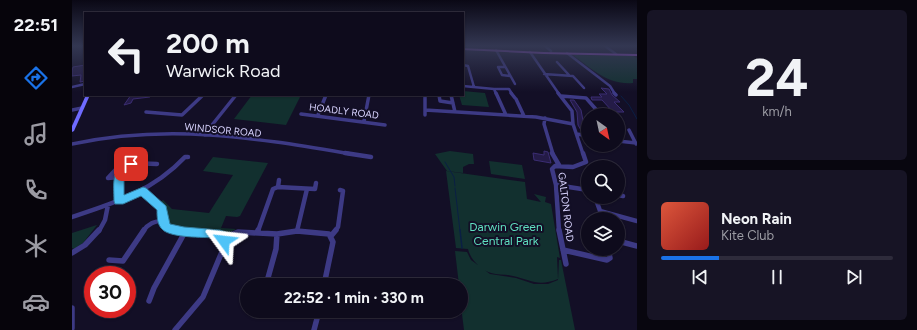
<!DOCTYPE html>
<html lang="en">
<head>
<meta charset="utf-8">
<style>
  :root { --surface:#0e0b1c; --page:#171425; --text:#f1f3f6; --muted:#9b9ba3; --line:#2e2b3b; --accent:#1a73e8 }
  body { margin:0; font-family:Figtree,sans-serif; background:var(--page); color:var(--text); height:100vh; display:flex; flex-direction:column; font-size:15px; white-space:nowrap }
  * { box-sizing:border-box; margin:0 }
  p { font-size:13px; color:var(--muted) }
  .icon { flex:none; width:22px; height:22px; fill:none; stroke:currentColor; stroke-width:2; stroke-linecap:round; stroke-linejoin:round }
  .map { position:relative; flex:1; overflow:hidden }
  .drawer { display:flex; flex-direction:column; gap:10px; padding:10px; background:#08060f; width:280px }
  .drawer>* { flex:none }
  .top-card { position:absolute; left:12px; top:12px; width:380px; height:84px; border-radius:0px; box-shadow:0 1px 3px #0004,0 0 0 1px var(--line); background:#0e0b1c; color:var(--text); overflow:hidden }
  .needle { width:26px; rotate:147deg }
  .tools { position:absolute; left:509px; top:108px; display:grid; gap:8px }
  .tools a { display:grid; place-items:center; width:44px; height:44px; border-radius:50%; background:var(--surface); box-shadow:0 1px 3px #0004,0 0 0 1px var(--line); font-size:20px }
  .speed { position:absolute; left:12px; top:266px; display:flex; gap:8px; font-size:20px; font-weight:700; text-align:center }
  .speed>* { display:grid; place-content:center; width:52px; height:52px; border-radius:50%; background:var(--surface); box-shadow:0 1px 3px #0004,0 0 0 1px var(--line); line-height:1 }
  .speed .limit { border:6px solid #d22; background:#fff; color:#111 }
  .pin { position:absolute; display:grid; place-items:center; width:34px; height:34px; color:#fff; margin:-17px; border-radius:8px; box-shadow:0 2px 6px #0006 }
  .me { position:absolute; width:44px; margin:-22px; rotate:300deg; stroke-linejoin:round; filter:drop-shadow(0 0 3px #0008) }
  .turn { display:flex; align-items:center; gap:14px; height:84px; padding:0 16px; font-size:18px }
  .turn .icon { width:52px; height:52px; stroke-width:2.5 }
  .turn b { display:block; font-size:28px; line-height:34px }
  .drawer .tile { flex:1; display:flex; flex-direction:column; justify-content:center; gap:6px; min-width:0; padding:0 14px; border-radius:6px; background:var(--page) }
  .drawer .dial { align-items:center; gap:0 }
  .dial b { font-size:52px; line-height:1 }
  .song { display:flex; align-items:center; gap:12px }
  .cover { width:48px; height:48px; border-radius:6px; background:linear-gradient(135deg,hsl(10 70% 55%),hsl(0 70% 35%)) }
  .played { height:4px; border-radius:2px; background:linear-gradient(90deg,var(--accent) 25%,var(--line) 25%) }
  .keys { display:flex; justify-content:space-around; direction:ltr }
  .trip { position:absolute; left:168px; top:278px; width:228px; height:40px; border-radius:20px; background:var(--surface); box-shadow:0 1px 3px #0004,0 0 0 1px var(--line); font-weight:700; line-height:40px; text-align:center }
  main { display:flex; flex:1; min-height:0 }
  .tabs { display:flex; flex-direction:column; width:72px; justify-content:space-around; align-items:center; background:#06040b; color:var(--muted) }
  .tabs .icon { width:28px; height:28px }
  .tabs .on { color:var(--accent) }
  .tabs b { font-size:18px; color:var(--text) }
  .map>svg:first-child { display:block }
  .green { fill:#12302f }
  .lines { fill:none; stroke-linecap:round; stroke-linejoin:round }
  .stream-far1 { stroke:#0a1f44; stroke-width:1 }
  .stream { stroke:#0a1f44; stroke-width:1.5 }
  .building { fill:#241b47; stroke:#3b2d73 }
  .street-far3 { stroke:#3d3a85; stroke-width:2.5 }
  .street-far2 { stroke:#3d3a85; stroke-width:3.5 }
  .street-far1 { stroke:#3d3a85; stroke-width:4.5 }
  .street { stroke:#3d3a85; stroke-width:5.5 }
  .secondary { fill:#6f6bff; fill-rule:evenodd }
  .primary { fill:#c25bff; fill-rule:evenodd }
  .route { fill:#4fc3f7; stroke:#337fa1 }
  .labels { text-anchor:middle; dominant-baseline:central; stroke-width:4; stroke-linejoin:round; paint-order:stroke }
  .street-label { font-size:10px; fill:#d9d4ff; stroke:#130f26 }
  .near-park-label { font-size:12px; fill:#5fe0c0; stroke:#130f26 }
</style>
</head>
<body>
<main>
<nav class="tabs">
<b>22:51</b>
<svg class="icon on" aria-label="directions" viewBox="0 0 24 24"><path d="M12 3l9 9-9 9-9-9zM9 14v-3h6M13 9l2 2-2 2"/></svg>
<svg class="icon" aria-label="music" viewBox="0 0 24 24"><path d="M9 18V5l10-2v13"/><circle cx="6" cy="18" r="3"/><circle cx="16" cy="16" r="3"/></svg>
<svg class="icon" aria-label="phone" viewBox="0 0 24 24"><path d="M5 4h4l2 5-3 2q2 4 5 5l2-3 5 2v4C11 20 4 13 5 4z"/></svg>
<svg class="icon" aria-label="climate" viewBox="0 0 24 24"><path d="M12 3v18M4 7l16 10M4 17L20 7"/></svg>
<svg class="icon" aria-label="car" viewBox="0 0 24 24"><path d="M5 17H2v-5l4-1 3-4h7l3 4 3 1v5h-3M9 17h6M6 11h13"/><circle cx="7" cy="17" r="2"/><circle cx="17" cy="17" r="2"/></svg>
</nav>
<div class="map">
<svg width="565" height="330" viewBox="0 0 565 330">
  <rect width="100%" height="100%" fill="#130f26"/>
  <path class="green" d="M501,55L561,56L565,58V79H561V83C536,85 521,70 501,55Z
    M391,91L413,93L417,107L390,105L387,95H391Z
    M180,95H229L214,125L162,119Z
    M378,151L401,154L402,164H397L391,167V173L375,171L363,154Z
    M141,157L196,163L168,216L165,217L154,216L149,228L164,229L157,233H152L145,230L109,229L98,227C91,219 97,212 88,202L91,200L100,209L137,213L161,175L131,171Z
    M417,161L450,165L453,179L419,174Z
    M374,171L453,182L455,199L469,202L462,194L474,197L473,202L479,204L488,258L485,257L486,279C466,287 459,280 441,276C434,274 426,275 419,273C409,270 398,259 396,249L384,248Z
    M31,223L25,225L11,243L2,249L0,248V233Z
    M383,251L395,252L399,260L418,274L444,278L462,284H476L486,280L487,260H489L503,330H392L389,306V285H387Z
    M31,266L50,267L45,275H25Z"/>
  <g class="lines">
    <path class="stream-far1" d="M549,96L557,105L565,119
      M373,162L382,177L383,186
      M383,188L388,231"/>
    <path class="stream" d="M388,230L390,248"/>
  </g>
  <path class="building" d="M13,65V81L8,82L9,75L0,76V71L1,67Z
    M529,88L537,89L540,95L548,102H542L552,112H541L530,100H520L519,97H530L527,94H535Z
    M59,95H77L78,97L61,99L59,103L52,105Z
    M498,100H502L509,110L512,126L515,132H510L506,125L505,112Z
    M472,151L476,152L479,163L462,160L461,153L472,155Z"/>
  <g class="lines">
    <path class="street-far3" d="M473,46L479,51
      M533,46L544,54
      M424,50L443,84
      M458,52L487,94
      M495,53L538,86L543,94
      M485,62L497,75
      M391,65L396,66L402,87
      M433,67H426L430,75L438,76
      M472,74L501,76L512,88
      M391,86L422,89L424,94
      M0,87L13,84
      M422,89H437L440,94"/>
    <path class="street-far2" d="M424,93L434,115
      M439,93L443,98
      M486,93L500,111L501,124L511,154
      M542,93L544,95
      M353,95V115
      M367,95L368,101L381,103
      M379,95L383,112
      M489,96L514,98L529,115
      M444,99L452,116
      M0,110L10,108
      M353,110L464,117L501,124
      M74,112L110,115L131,95
      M229,114L313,125
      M246,115L254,95
      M473,118L472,124L481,154
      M292,121L297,95
      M557,130L564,144
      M505,134L516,136
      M132,135L164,95
      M546,141L564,143
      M0,144C98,123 183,138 279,154"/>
    <path class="street-far1" d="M273,153L299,157
      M480,153L487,165
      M47,177L36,178L50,163
      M484,185L516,190
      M206,187L207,180
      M71,191L90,209L92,225L101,231
      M546,195L551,196
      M523,197L531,219
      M47,201L46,182L49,169L59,163L85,164
      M528,211L565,221
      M0,217C43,203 81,191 113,157H116
      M27,231L33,220L36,205
      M71,231C77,223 82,222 91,220
      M186,231L201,189L206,187L243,189L244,183
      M224,231H227
      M225,231L235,189
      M263,231L266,227L271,191L268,190
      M487,231L484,185L480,169L483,166L501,167L514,162L511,153"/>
    <path class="street" d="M99,230C118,237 148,221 152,247L131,297L103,330
      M487,230L494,264
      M185,233L186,230
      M259,236L264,230
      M151,238L166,232L205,234L225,231L257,234L261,242L252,285
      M546,241L565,246
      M491,250L535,260L538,258L536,249
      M0,253L13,245L27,230
      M37,260L51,261L72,230
      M194,285L204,249L205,234
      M77,301L82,288L113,232
      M0,308V328
      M242,330L247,311"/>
    <path class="secondary" d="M14,95H18L2,131L0,132V126Z"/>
    <path class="primary" d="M391,48L472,52L565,54V56L472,54L391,50Z"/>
  </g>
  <linearGradient id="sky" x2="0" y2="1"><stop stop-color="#0a0815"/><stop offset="0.5" stop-color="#333752"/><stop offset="1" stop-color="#333752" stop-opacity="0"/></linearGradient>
  <rect width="565" height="92" fill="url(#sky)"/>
  <path class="route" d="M59,160L63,164L53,171L52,174V195L71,187L74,188L94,206L98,224L112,227L148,230L154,232L158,241L156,245L152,246L148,245L145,239L143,238C131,237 100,238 91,230C85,225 85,217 85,210L69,196L51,204H43L42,201C42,184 38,166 59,160Z"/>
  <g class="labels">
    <g class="street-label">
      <text transform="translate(272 111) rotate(7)">HOADLY ROAD</text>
      <text transform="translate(151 130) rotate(5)">WINDSOR ROAD</text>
      <text transform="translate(494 207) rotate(83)">GALTON ROAD</text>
    </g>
    <g class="near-park-label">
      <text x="434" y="227">Darwin Green<tspan x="434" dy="14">Central Park</tspan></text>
    </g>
  </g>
</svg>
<div class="tools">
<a><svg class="needle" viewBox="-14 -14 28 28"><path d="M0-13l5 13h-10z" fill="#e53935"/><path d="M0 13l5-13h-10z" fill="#9b9ba3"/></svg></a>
<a><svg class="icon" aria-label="search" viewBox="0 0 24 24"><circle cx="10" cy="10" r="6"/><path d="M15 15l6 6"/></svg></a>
<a><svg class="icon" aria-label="layers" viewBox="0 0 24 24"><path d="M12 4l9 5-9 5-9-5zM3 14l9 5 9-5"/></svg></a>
</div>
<div class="speed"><div class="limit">30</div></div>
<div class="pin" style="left:59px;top:164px;background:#d93025"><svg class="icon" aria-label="arrive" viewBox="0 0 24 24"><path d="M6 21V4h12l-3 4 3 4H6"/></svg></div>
<svg class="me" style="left:152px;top:241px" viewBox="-20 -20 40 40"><path d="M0-17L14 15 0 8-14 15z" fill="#4fc3f7" stroke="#fff" stroke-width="4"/></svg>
<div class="trip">22:52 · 1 min · 330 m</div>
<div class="top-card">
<div class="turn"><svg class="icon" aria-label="left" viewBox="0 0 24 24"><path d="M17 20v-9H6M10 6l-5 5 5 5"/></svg><div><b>200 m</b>Warwick Road</div></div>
</div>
</div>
<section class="drawer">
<div class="tile dial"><b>24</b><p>km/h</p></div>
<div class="tile">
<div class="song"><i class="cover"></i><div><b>Neon Rain</b><p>Kite Club</p></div></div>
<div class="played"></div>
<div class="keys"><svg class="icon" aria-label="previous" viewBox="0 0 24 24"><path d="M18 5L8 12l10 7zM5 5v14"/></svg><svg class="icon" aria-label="pause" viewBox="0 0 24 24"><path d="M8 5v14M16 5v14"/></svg><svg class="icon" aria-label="next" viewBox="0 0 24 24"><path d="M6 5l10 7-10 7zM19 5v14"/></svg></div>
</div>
</section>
</main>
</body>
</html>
